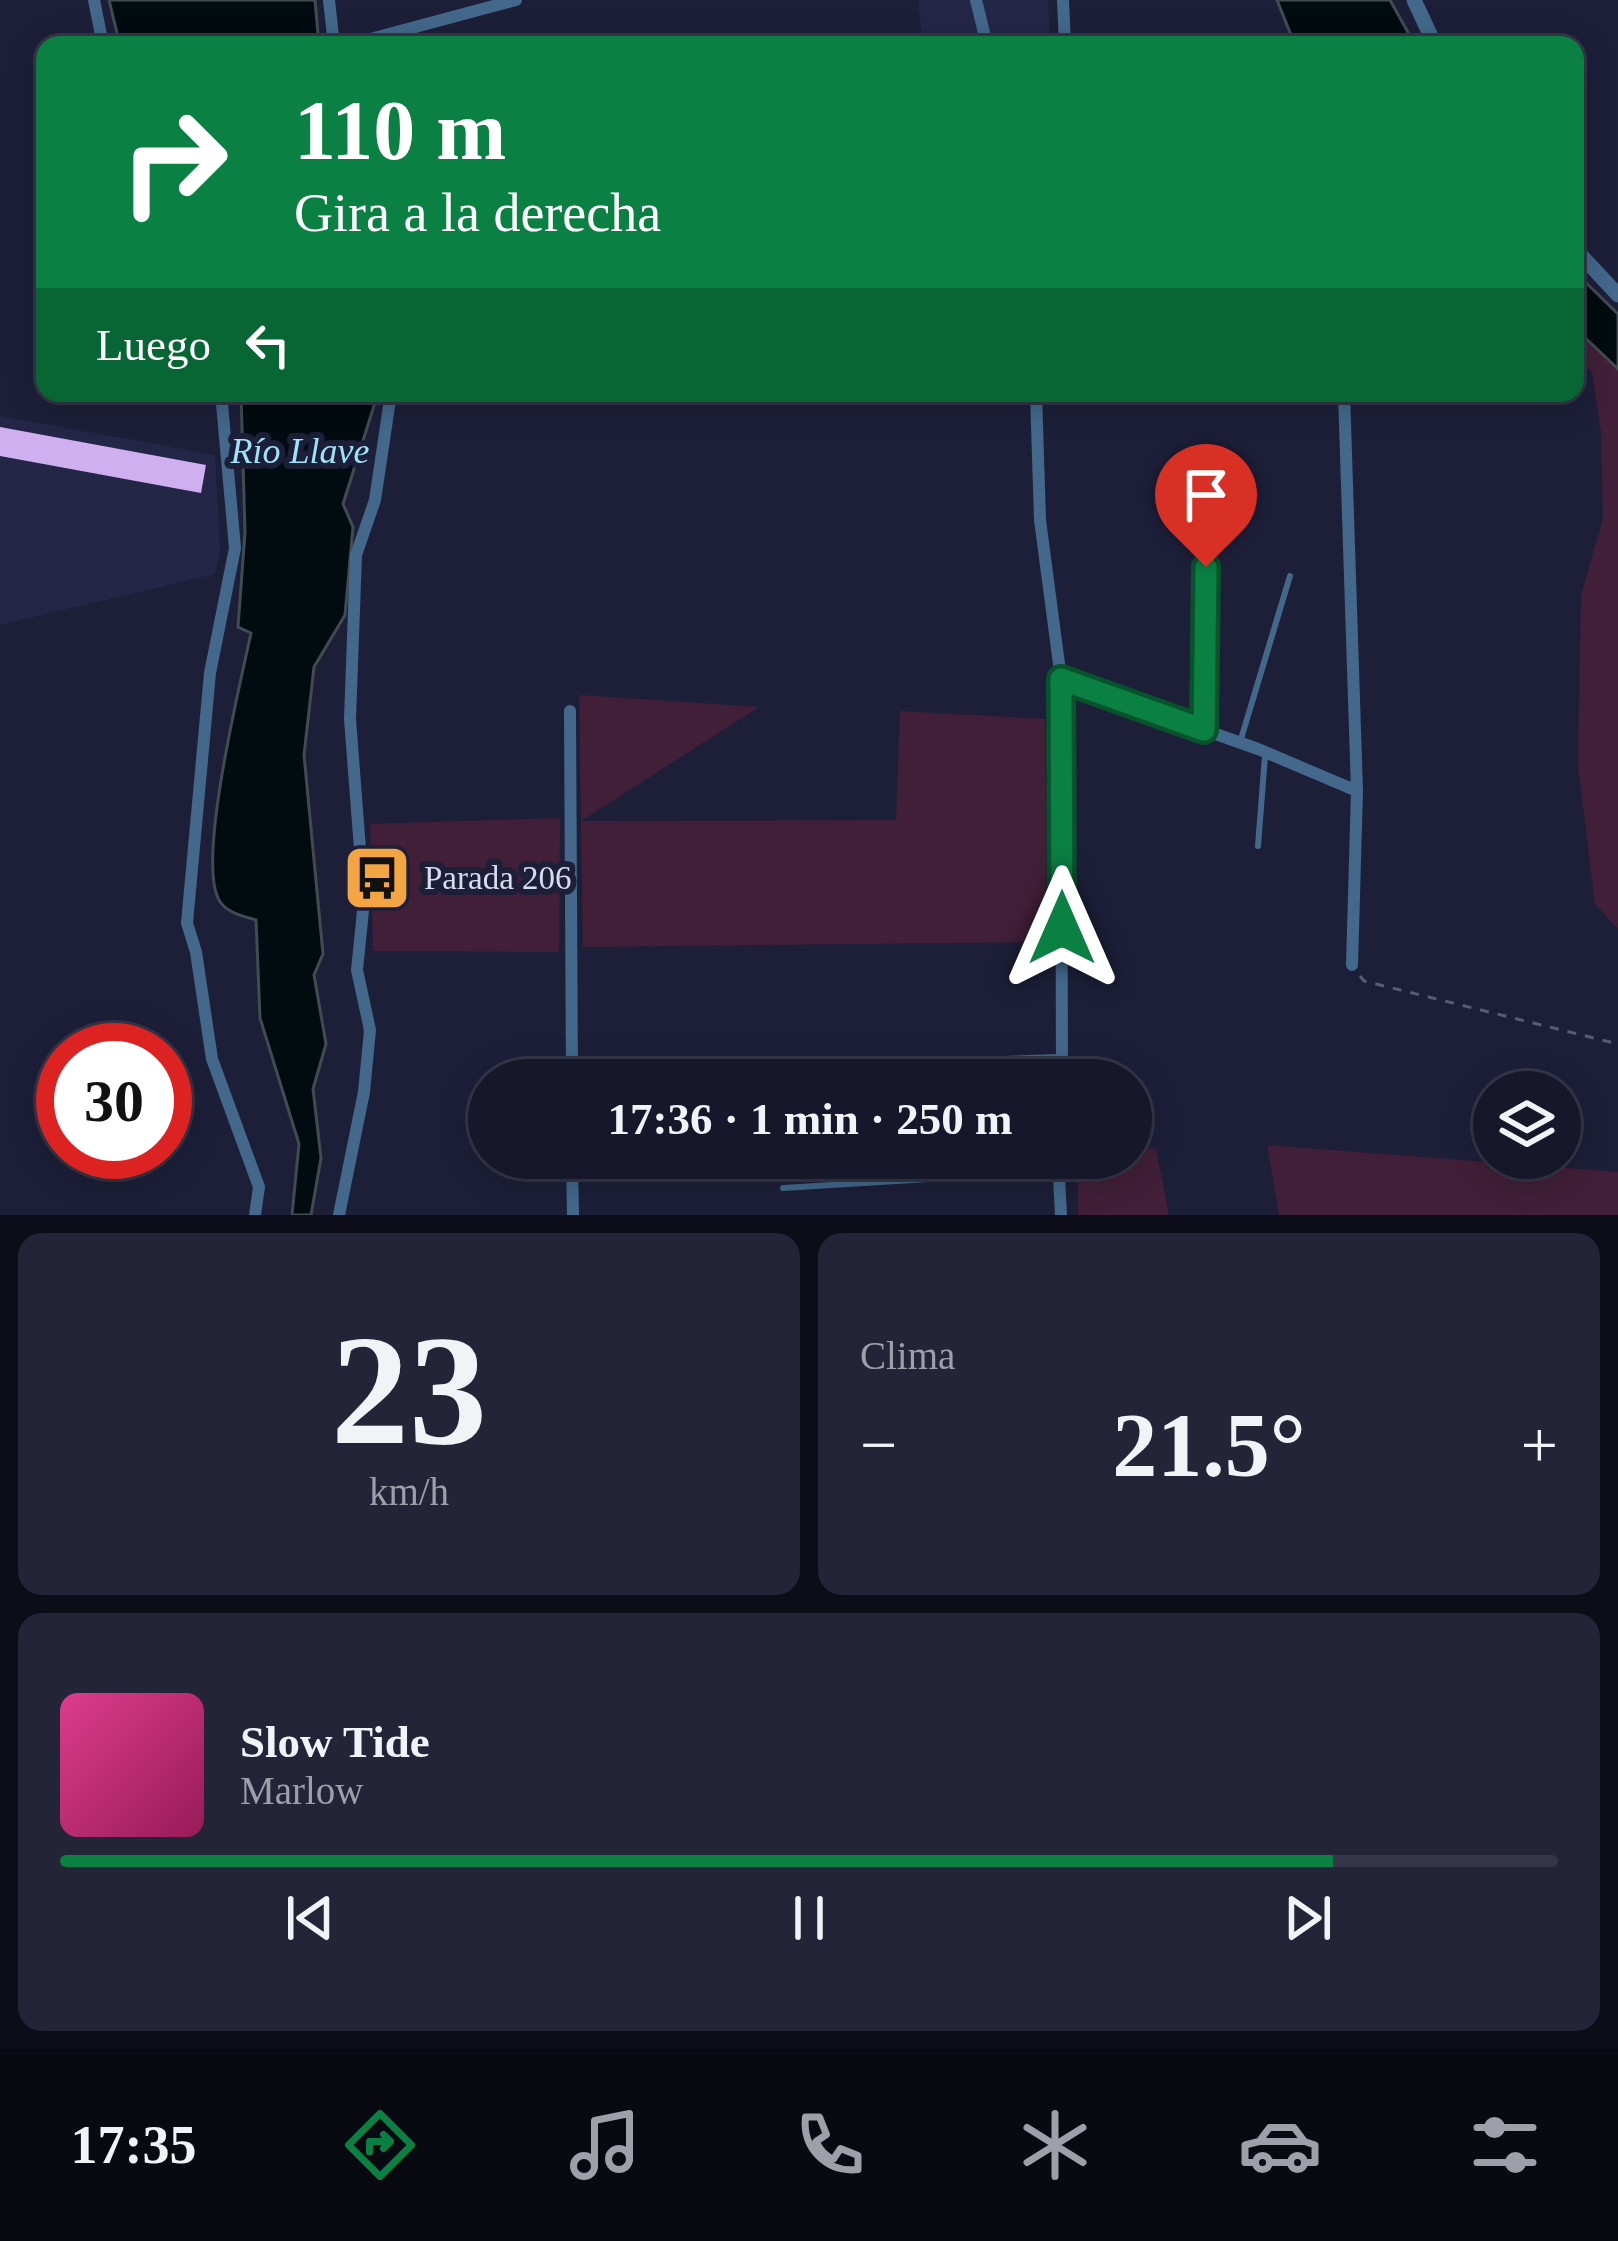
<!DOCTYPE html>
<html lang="es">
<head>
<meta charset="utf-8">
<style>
  :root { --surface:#16172b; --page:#232437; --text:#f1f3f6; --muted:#9e9fa9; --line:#353647; --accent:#0b8043 }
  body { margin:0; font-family:"Times New Roman",serif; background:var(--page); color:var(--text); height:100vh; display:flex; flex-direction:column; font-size:45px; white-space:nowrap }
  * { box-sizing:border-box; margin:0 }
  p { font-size:39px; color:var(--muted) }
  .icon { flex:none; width:66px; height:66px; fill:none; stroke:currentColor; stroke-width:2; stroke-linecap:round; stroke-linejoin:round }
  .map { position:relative; height:1215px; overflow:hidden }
  .panel { display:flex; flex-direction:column; gap:18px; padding:18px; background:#0c0d18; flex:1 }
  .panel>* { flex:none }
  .hud { position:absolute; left:36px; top:36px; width:1548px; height:366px; border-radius:24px; box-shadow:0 6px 30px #0003,0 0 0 3px var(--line); background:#0b8043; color:#fff; overflow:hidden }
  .tools { position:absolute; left:1473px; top:1071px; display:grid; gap:24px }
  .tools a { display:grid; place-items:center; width:108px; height:108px; border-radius:50%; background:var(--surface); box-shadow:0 6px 30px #0003,0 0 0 3px var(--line); font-size:60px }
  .speed { position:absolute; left:36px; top:1023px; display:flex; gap:24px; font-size:60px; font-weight:700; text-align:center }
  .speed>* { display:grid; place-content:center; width:156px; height:156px; border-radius:50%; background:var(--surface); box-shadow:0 6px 30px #0003,0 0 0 3px var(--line); line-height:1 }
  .speed .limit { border:18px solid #d22; background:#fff; color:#111 }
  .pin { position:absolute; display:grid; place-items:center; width:102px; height:102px; color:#fff; margin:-123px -51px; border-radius:50% 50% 50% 0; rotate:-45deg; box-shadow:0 0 12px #0007 }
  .pin .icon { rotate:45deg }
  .me { position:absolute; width:132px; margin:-66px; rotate:0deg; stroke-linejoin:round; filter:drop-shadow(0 0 9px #0008) }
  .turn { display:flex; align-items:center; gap:42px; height:252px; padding:0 60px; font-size:54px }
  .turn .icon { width:156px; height:156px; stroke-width:2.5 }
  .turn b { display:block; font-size:84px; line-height:102px }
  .then { display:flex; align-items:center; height:114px; padding:0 60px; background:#0003; gap:24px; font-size:45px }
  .big { font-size:90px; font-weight:600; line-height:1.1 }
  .panel .widget { flex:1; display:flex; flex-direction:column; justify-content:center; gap:18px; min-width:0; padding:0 42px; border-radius:24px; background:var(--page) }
  .panel .dial { align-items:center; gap:0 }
  .dial b { font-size:156px; line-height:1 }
  .song { display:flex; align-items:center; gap:36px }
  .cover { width:144px; height:144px; border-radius:18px; background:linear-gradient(135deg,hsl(330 70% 55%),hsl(330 70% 35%)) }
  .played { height:12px; border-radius:6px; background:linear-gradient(90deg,var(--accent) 85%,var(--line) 85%) }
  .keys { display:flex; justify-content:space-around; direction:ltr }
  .heat { display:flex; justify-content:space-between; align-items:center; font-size:66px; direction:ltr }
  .panel .tiles { flex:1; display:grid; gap:18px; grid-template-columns:1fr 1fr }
  .widget:last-child { grid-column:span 2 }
  .trip { position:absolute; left:468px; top:1059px; width:684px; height:120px; border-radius:60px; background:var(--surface); box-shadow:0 6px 30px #0003,0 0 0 3px var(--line); font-weight:600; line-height:120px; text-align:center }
  .tab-bar { display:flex; height:192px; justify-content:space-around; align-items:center; background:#090911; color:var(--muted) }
  .tab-bar .icon { width:84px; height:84px }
  .tab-bar .on { color:var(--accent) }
  .tab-bar b { font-size:54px; color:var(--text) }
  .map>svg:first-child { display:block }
  .built { fill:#232646 }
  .green { fill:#411f38 }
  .water { fill:#020b0f; stroke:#424a52; stroke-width:3 }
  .building { fill:#cfafef }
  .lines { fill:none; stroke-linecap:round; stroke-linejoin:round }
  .path { stroke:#595b72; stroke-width:3; stroke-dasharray:9 9; stroke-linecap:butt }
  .service { stroke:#43688b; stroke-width:6 }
  .minor { stroke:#43688b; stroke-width:12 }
  .tertiary { stroke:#43688b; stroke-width:15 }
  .route-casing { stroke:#07532c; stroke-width:30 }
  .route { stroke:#0b8043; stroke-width:21 }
  .labels { text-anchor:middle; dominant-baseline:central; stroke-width:12; stroke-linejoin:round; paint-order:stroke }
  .poi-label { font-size:33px; fill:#d9dcee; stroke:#1d1f39; text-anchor:start }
  .water-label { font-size:36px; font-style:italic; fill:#9de4f8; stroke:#1d1f39 }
</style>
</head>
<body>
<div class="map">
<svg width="1618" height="1215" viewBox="0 0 1618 1215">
  <rect width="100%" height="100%" fill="#1d1f39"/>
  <path class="built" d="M918,0H1048L1050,45H923Z
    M0,416L215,455L220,551L215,574L0,625Z"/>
  <path class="green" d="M1575,328L1618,369V929L1595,904L1578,765L1581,595L1603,519L1601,432L1592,372L1575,357Z
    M579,695L759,707L581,821L896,820L900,711L1045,719L1047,942L583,947Z
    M560,818L559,952L373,951L370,824Z
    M1267,1145L1618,1172V1215H1279Z
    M1131,1147L1156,1149L1169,1215H1078V1158H1131Z"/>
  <path class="water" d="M109,0H315L319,45H120Z
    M1277,0H1390L1415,45H1295Z
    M1575,272L1618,314V369L1575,328Z
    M241,393H378L343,504L353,527L345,615L314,667L304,755L323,954L314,975L326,1044L313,1089L321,1158L311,1215H292L299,1144L260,1018L256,920C242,916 224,912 218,898C198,856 240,685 251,633L238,627L245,532Z"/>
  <path class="building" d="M0,427L206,465L201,493L0,456Z"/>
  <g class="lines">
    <path class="path" d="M1360,976L1364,981L1618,1044"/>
    <path class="service" d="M1204,726L1206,567
      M1241,739L1290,576
      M1258,846L1265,756
      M884,1063L1059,1057
      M783,1188L1058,1171"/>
    <path class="minor" d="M94,0L103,45
      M329,0L334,45
      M976,0L987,45
      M1063,0L1065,45
      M348,45L516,0
      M221,393L235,548L210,673L187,923L196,952L212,1059L259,1187L255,1215
      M1036,393L1040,520L1061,679L1062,1080
      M1344,393L1357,791L1352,965
      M1061,679L1258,749L1357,791
      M570,711L572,1080
      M572,1158L573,1215
      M1058,1158L1061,1215
      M339,1215L364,1092L370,1030L357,970L364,901L350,719L356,555L375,500L391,393"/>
    <path class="tertiary" d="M1414,0L1435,45
      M1575,249L1618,295"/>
  </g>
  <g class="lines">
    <defs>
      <path id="route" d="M1062,928L1061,679L1204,730L1206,567"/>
    </defs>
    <use href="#route" class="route-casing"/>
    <use href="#route" class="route"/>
  </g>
  <defs>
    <symbol id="bus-square" viewBox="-11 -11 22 22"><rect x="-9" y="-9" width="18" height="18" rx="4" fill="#f3a443" stroke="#1d1f39"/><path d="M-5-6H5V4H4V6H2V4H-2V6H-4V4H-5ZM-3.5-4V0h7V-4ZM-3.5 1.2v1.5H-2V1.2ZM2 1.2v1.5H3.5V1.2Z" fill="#111"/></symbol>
  </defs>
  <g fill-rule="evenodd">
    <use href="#bus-square" x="339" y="840" width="76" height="76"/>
  </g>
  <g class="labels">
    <g class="poi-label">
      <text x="424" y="878">Parada 206</text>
    </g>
    <g class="water-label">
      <text x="300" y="451">Río Llave</text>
    </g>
  </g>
</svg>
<div class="tools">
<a><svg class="icon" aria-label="layers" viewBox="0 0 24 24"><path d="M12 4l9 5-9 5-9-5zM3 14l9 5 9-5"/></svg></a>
</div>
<div class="speed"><div class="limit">30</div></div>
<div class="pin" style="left:1206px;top:567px;background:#d93025"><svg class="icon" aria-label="arrive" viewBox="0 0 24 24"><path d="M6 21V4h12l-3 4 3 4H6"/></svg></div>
<svg class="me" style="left:1062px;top:928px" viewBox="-20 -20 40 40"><path d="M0-17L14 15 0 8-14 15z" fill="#0b8043" stroke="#fff" stroke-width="4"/></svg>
<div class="trip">17:36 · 1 min · 250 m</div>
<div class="hud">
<div class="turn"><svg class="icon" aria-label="right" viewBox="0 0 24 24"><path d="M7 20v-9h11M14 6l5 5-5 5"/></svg><div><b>110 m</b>Gira a la derecha</div></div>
<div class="then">Luego<svg class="icon" aria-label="left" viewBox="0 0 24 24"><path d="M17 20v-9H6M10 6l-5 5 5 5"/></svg></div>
</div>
</div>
<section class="panel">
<div class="tiles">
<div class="widget dial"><b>23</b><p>km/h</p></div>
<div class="widget"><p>Clima</p>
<div class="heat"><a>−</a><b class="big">21.5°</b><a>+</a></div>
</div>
<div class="widget">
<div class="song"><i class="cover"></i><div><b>Slow Tide</b><p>Marlow</p></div></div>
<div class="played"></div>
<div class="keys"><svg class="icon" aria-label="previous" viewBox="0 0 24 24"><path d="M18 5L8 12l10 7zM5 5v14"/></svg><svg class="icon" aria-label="pause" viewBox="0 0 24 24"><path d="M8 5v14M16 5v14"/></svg><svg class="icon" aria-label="next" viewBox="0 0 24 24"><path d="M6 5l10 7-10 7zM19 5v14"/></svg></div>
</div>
</div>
</section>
<nav class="tab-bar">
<b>17:35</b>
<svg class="icon on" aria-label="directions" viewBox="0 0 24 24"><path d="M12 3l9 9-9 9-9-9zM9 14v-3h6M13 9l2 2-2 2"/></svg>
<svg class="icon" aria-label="music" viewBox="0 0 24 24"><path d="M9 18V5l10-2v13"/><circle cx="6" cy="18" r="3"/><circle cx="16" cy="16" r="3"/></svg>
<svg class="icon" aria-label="phone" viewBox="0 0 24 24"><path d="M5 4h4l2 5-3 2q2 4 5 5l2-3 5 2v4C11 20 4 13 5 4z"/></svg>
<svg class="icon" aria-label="climate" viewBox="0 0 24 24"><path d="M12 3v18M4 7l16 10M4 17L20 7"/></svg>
<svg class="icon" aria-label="car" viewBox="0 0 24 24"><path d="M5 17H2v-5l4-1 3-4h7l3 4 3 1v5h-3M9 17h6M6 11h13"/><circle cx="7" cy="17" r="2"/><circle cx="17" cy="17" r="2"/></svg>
<svg class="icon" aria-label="filters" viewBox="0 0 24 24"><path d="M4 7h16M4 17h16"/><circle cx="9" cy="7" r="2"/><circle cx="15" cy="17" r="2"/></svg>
</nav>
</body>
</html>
